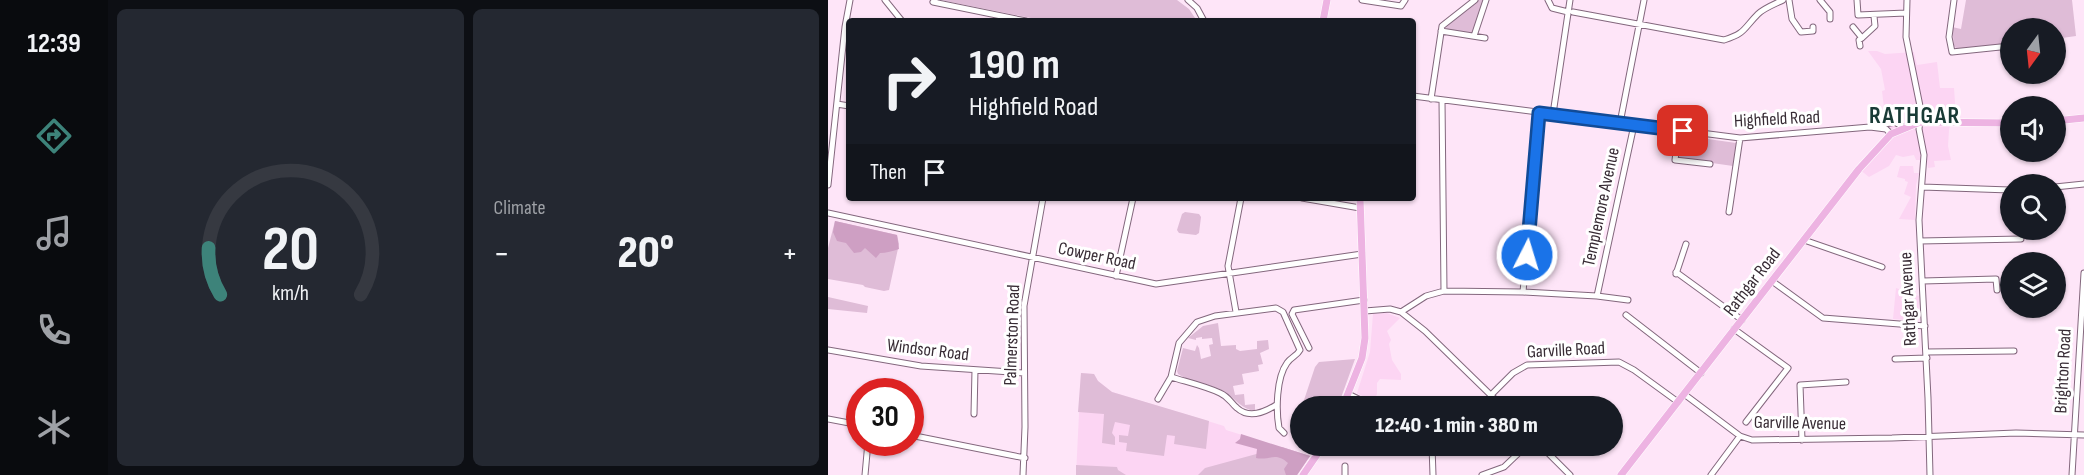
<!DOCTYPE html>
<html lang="en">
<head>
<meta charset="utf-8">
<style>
  :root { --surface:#171b24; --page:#242831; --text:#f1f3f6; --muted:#9ea1a6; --line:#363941; --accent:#3d837a }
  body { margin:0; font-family:"Sofia Sans Condensed",sans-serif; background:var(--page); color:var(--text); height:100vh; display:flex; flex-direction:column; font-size:22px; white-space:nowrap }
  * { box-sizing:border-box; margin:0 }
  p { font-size:20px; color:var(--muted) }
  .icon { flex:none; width:33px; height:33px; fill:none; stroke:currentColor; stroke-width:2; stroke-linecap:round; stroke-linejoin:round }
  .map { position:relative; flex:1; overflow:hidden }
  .drawer { display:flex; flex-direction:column; gap:9px; padding:9px; background:#0d0f14; width:720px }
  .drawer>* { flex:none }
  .hud { position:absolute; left:18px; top:18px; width:570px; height:183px; border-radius:6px; box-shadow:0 2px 4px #0004; background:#171b24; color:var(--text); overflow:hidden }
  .needle { width:39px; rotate:195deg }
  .tools { position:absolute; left:1172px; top:18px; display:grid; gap:12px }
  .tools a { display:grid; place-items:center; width:66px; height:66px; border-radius:50%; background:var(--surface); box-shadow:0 2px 4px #0004; font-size:30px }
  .speed { position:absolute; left:18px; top:378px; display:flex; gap:12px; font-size:30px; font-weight:700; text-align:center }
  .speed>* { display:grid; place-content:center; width:78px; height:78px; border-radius:50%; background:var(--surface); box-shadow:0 2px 4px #0004; line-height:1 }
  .speed .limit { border:9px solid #d22; background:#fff; color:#111 }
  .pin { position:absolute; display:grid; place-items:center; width:51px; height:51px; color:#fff; margin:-26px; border-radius:12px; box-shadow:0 3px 9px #0006 }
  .me { position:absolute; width:66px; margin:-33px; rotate:5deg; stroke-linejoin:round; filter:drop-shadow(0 0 4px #0008) }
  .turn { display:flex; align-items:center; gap:21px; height:126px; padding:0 24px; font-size:27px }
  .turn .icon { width:78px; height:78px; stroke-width:2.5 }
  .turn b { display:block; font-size:42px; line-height:51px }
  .then { display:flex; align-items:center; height:57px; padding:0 24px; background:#0003; gap:12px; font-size:22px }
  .big { font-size:45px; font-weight:800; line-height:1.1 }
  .drawer .card { flex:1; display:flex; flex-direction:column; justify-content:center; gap:9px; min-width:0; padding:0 21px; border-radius:9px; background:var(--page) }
  .drawer .dial { align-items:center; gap:0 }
  .dial svg { height:156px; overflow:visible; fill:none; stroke:var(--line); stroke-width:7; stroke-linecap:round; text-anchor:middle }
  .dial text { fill:var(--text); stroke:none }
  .heat { display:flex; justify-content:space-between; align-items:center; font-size:33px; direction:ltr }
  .drawer .tiles { flex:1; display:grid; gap:9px; grid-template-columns:repeat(2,1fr) }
  .trip { position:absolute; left:462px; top:396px; width:333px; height:60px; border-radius:30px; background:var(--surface); box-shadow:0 2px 4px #0004; font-weight:800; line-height:60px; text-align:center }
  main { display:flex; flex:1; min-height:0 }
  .dock { display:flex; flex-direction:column; width:108px; justify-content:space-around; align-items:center; background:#090b0e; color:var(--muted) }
  .dock .icon { width:42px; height:42px }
  .dock .selected { color:var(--accent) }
  .dock b { font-size:27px; color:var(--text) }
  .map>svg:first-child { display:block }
  .built { fill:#fcd5f3 }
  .green { fill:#dfbcd7 }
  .forest { fill:#ce9fc3 }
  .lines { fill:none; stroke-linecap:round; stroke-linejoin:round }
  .minor-casing { stroke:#83677d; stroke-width:7 }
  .major-casing { stroke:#fff; stroke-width:8 }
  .minor { stroke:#fff; stroke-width:5 }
  .major { stroke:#edb3e2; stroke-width:7 }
  .route-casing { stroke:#114b97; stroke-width:15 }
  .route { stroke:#1a73e8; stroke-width:10 }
  .labels { text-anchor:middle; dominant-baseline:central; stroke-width:6; stroke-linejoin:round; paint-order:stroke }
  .street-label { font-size:18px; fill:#372b34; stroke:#fff }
  .district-label { font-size:24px; font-weight:bold; letter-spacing:1.5px; fill:#193b36; stroke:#fff }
</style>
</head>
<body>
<main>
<nav class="dock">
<b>12:39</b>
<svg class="icon selected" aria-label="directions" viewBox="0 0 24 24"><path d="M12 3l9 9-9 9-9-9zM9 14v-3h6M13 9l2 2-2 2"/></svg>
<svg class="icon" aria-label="music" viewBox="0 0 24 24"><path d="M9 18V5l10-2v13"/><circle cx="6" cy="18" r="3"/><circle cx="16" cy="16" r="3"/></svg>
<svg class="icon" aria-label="phone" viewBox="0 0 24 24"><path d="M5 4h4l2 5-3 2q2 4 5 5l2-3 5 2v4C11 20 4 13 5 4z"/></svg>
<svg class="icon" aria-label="climate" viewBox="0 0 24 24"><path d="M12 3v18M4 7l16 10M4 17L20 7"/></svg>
</nav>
<section class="drawer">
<div class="tiles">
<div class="card dial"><svg viewBox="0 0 100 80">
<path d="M14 69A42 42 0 1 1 86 69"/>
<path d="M14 69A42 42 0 0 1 8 45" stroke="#3d837a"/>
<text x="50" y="56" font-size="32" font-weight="700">20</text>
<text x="50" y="72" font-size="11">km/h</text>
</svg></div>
<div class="card"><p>Climate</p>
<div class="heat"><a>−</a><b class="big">20°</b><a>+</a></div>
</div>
</div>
</section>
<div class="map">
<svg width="1256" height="475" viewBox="0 0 1256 475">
  <rect width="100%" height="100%" fill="#fee5f8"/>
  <path class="built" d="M1040,51H1049L1057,54L1086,52L1089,65L1109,62L1112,88H1126L1128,117L1123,122L1121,130L1120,146L1123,160L1106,161L1107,167L1100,168L1099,162L1093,160H1088L1086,155L1075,157L1068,155L1061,166L1041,177L1031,169L1063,134L1058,124L1054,91L1057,90L1053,69Z
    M1072,166H1085L1086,173H1091L1088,185L1087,220L1071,219L1083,197L1076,194L1080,182L1077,181V179L1069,177Z
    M1068,288L1091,296L1090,321L1065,319Z
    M559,313L572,318L559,331L563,340L561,344L564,360L573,374V380L552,379L549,383V394L545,402L529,393L542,352L545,314Z
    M253,373L266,374L270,381L284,392L396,426L398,430L482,456L469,475H248Z"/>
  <path class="green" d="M113,0H349L361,9L369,21H218Z
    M651,0H656L645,32L643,34L619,30L618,27Z
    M1138,0H1244L1248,36L1227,39V28H1182V43L1129,49L1126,46L1124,27L1133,29Z
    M852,135L908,143L905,166L849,158Z
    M357,212L371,214L373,217L371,233L368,235L351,233L349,230L354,214Z
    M7,221L69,235L71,244L61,290L56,291L37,287L35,285L0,279V248Z
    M0,297L40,306L39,313L0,309Z
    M390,323L393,346L408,345V349L412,351L429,349V341L440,340L441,349L432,353L435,364L430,365L431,371L414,374L416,384L405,386L407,395L416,394L417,405L427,404V411C412,409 405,395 391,389C378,383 362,382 350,374L349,371L355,348L367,351L369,345L371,348L373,359L383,356L381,345L385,344L384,338L374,339V337L368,338V340L360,338L375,326Z
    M527,359L510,406H474L487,367L491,362Z
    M253,373L266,374L270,381L284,392L381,421L378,449L346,444L347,436L339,435L336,456L298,451L299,443L291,442V435L300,436L302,425L287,422L284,433L287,437V445L274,443L276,414L250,412Z
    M454,447L482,456L469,475H370L377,468Z
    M248,465L289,467L290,470L298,475H248Z"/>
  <path class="forest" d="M7,221L69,235L71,249C65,251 58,253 52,253L48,258L37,248L33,252L26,253L18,243L9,241L5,232Z
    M413,434L482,456L469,475H458L456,469L460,463C447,451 441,461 428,458L429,449L407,443L412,439Z"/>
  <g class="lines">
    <defs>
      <path id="minor" d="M57,0L74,21
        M107,0L105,2L198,21
        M360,0L369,8L376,21
        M534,0L573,6L577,0
        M720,0L724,8L740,12
        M961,0L964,19L973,32L985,31V27
        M992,0L1002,12V19
        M1029,0L1030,15L1078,13
        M1079,0L1078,37L1093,111L1091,129L1096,155L1091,220L1100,398L1102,475
        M1126,0L1121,37L1124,52L1182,46
        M745,12L896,40C918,33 915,29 930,14C936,8 947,4 955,0
        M1025,27L1034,38L1031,40L1032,46
        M613,31L657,38
        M646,36L658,0
        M1034,38L1047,26L1046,16
        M585,96L912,138L1042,127L1058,129L1063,134
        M603,99L614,26L647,0
        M614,100L616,291
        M9,104L21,106
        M725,114L742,0
        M792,123L816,0
        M1047,126L1067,122L1076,128
        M851,130L847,160L882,164
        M0,185L17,27L22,0
        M1094,187L1182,190
        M1227,187L1256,184
        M474,198L532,208
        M901,212L912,138
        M0,213L328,284L534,254
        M976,240L1054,267
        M1092,241L1193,239
        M848,272L914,320
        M848,274L858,244
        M288,276L305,198
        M944,281L995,318L1097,326
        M1095,281L1168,279L1169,290
        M695,292L711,113
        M769,296L806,125
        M537,311L562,309L573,312L597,331L674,406
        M408,312L400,266L413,198
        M573,312L598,296L616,291L695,292L769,296L800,300
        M798,315L873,373
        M906,329L960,368L918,422
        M481,348L464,314L466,310L536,300
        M0,350L93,366L196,373
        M1098,352L1186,351
        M1067,359L1099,358
        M343,377C359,382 377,386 392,393C401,397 402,402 409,408C421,419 437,412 448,405
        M520,394L545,406
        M856,394L912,436L924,440L1064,438L1188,433L1256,435
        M663,395L685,373L699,365L791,362L806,370L850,402
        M330,399L343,377L351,343L369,322L387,316L448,308L455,312L472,350C469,356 463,357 459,363C448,378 448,411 451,428L456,433
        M146,414L147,370
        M0,419L32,425
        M82,435L197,458
        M974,440L972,385L1018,382
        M604,446L605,475
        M713,446L742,475
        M517,466V475
        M37,475L40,442
        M195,475L197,427L196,306L215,198
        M654,475L676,467L698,446
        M883,475L912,436
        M1244,475L1256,273"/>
      <path id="major" d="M495,21L499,0
        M1227,121L1256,118
        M515,406L534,358L537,338L532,198
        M475,475L495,446
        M793,475L1031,169L1063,134L1092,122L1182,123"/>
    </defs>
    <use href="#minor" class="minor-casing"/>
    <use href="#major" class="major-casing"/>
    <use href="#minor" class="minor"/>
    <use href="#major" class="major"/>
  </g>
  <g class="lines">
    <defs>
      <path id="route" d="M699,255L711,113L855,131"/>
    </defs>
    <use href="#route" class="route-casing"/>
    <use href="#route" class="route"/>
  </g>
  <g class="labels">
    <g class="street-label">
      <text transform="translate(949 119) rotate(-3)">Highfield Road</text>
      <text transform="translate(773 207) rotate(-78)">Templemore Avenue</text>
      <text transform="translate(269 256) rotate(12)">Cowper Road</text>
      <text transform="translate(924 282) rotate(-52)">Rathgar Road</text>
      <text transform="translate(1080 299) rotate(-93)">Rathgar Avenue</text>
      <text transform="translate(184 335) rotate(-88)">Palmerston Road</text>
      <text transform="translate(100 350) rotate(7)">Windsor Road</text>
      <text transform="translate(738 350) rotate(-3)">Garville Road</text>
      <text transform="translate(1235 371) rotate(-87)">Brighton Road</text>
      <text transform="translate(972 423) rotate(1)">Garville Avenue</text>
    </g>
    <g class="district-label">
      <text x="1087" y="115">RATHGAR</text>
    </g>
  </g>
</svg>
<div class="tools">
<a><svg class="needle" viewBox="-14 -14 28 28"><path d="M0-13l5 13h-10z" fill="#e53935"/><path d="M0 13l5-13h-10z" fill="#9ea1a6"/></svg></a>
<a><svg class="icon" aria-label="sound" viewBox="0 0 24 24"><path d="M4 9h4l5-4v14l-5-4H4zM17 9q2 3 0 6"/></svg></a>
<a><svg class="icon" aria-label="search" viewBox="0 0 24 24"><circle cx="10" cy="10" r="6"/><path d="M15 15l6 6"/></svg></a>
<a><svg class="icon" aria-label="layers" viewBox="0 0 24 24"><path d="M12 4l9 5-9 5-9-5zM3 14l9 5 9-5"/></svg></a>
</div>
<div class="speed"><div class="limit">30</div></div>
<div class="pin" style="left:855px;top:131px;background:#d93025"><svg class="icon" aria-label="arrive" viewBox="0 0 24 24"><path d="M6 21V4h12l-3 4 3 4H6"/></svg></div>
<svg class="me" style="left:699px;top:255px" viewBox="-20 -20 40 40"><circle r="17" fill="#1a73e8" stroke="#fff" stroke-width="3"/><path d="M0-11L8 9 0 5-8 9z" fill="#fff"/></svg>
<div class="trip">12:40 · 1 min · 380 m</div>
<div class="hud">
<div class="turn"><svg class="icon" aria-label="right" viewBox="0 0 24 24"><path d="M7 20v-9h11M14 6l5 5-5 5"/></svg><div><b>190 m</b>Highfield Road</div></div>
<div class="then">Then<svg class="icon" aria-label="arrive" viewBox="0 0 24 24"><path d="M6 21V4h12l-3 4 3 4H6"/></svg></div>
</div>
</div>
</main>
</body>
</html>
